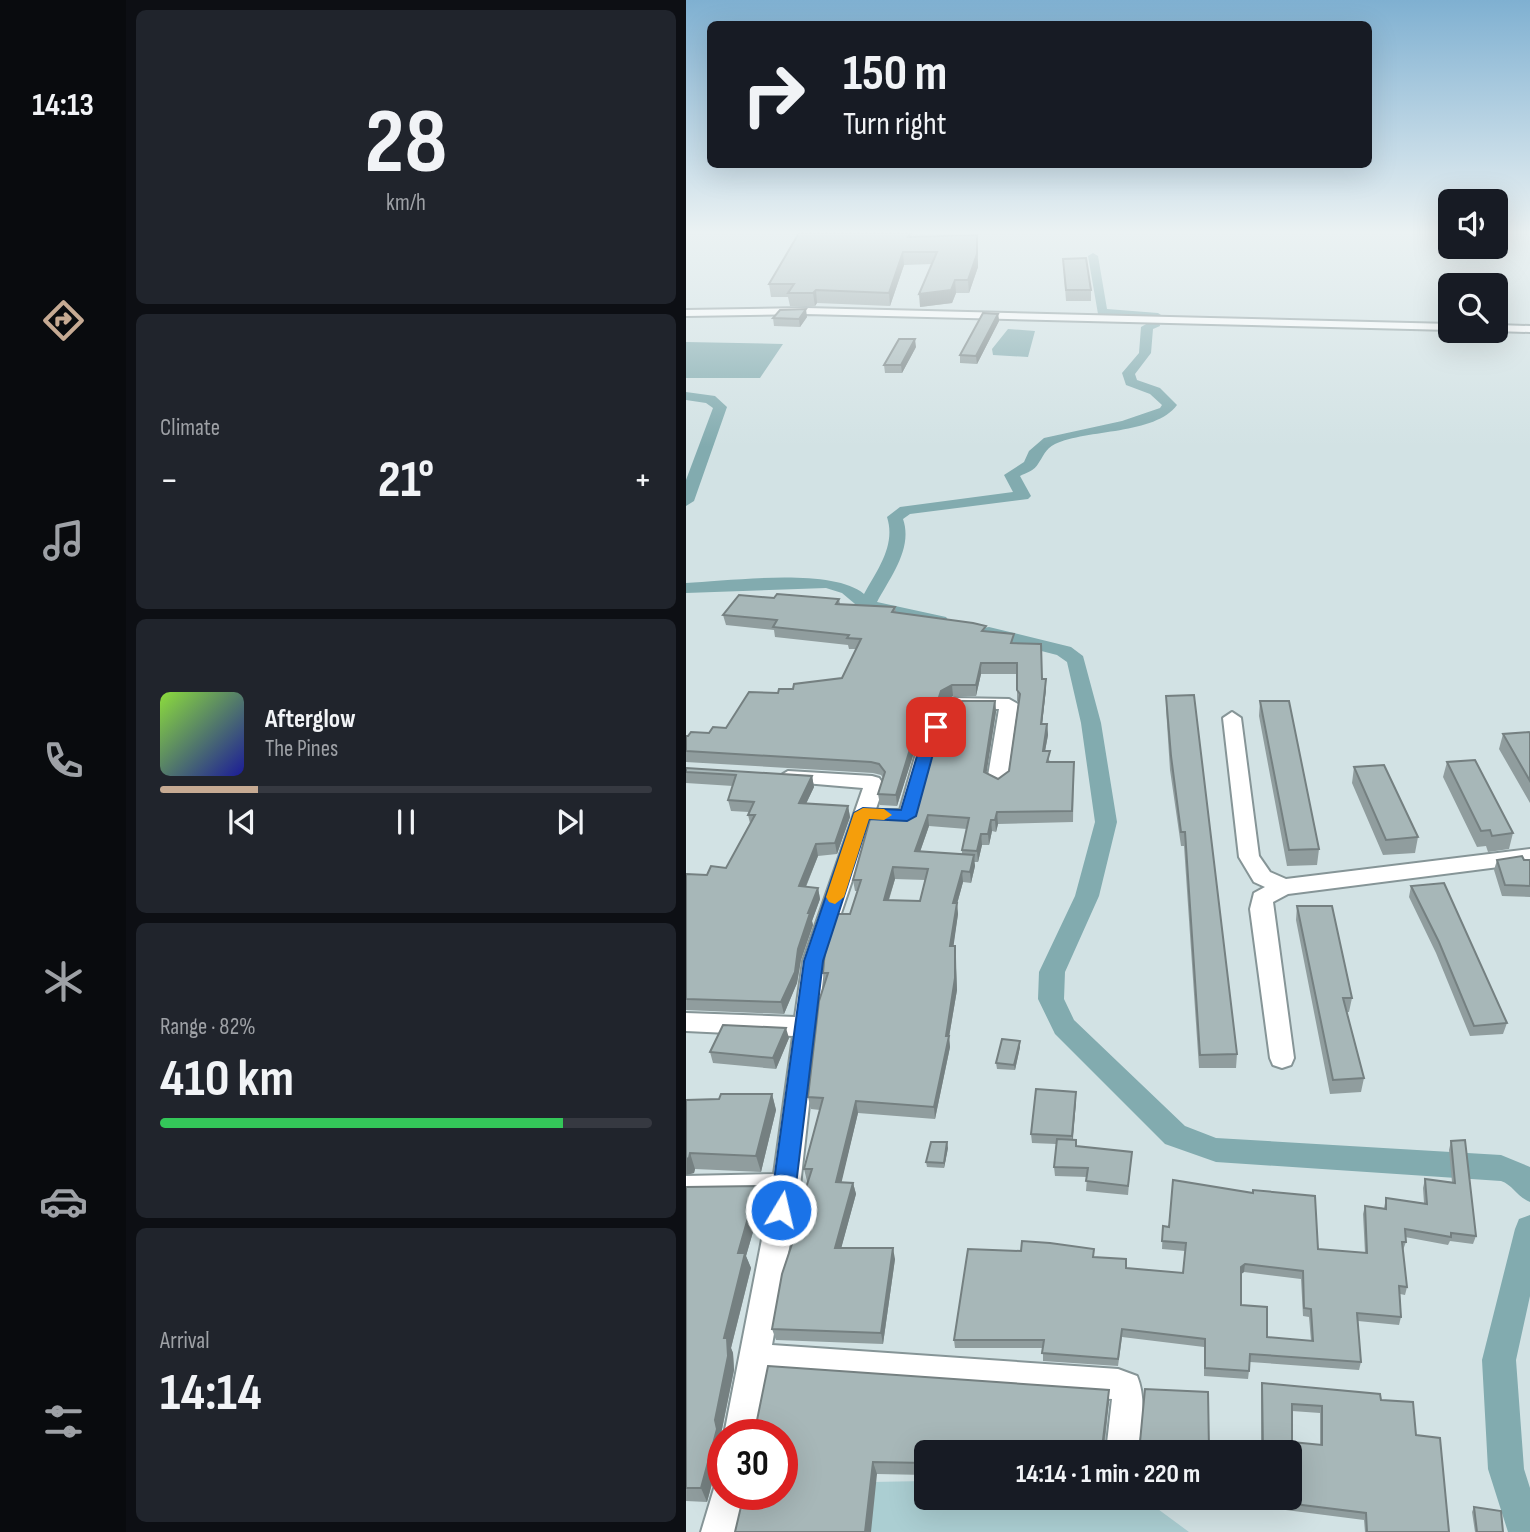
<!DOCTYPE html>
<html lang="en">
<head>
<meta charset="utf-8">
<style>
  :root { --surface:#171b24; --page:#20242c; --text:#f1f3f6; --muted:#9ea1a6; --line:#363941; --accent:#c6aa93 }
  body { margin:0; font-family:"Sofia Sans Condensed",sans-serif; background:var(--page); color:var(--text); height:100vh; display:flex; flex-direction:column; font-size:26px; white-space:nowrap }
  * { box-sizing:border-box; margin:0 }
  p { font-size:23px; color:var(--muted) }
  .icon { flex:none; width:38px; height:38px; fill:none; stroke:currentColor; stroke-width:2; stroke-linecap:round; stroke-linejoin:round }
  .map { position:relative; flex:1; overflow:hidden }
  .sheet { display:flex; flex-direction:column; gap:10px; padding:10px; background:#0d0f14; width:560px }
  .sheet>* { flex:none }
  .banner { position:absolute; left:21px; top:21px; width:665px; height:147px; border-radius:10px; box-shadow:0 7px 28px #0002; background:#171b24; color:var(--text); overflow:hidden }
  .buttons { position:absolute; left:752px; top:189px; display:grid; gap:14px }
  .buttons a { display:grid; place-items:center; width:70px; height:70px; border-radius:10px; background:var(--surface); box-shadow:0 7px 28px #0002; font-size:35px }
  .speed { position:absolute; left:21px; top:1419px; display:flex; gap:14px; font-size:35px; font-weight:700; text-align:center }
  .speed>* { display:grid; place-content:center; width:91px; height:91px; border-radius:50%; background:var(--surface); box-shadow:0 7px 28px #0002; line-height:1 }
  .speed .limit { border:10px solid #d22; background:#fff; color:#111 }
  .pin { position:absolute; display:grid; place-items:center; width:60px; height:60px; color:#fff; margin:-30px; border-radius:14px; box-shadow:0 4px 10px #0006 }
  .me { position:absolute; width:77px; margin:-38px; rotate:9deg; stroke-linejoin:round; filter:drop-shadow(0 0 5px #0008) }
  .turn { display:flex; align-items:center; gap:24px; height:147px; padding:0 21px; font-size:32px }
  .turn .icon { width:91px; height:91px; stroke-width:2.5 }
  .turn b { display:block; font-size:49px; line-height:60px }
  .big { font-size:52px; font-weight:700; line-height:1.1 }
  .sheet .tile { flex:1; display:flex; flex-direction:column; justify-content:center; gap:10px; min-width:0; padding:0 24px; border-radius:10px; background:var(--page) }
  .sheet .dial { align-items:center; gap:0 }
  .dial b { font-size:91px; line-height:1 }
  .song { display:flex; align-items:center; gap:21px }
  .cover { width:84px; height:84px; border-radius:10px; background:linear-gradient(135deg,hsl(90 70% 55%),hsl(240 70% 35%)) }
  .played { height:7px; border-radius:4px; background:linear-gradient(90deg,var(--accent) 20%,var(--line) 20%) }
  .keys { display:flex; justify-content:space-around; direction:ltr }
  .heat { display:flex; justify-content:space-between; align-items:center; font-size:38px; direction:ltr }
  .charge { height:10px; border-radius:5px; background:linear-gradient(90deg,#34c759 82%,var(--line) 0) }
  .trip { position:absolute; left:228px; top:1440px; width:388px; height:70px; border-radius:10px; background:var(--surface); box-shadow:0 7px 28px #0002; font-weight:700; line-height:70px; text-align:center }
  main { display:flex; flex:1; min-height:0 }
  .dock { display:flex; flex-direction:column; width:126px; justify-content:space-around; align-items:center; background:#090b0e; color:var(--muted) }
  .dock .icon { width:49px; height:49px }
  .dock .active { color:var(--accent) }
  .dock b { font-size:32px; color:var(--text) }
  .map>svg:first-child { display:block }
  .green { fill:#abced2 }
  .water { fill:#82abaf }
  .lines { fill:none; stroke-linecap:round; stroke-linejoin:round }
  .canal { fill:#82abaf; fill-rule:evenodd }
  .minor-casing { stroke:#869597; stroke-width:4 }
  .minor { fill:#fff; fill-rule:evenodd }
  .wall { fill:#909d9e; fill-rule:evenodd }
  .shaded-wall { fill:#758081 }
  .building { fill:#a7b7b8; stroke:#758081; stroke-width:2; fill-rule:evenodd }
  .route { fill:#1a73e8; stroke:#114b97; stroke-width:2 }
  .slow { fill:#f59e0b }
</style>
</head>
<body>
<main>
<nav class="dock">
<b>14:13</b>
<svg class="icon active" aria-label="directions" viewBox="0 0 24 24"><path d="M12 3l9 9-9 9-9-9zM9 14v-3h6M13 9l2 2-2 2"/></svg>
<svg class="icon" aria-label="music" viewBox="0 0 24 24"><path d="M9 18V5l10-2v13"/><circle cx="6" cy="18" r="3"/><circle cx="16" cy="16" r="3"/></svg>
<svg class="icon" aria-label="phone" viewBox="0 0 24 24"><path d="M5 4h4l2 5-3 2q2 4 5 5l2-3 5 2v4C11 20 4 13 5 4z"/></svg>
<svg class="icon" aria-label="climate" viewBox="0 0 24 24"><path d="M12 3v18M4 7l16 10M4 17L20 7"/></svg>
<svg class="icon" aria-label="car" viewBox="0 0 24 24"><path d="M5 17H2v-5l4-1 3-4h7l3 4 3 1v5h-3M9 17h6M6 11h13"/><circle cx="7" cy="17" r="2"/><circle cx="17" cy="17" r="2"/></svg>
<svg class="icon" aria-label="filters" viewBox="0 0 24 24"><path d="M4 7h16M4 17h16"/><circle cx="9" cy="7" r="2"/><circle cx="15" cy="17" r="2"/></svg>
</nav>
<section class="sheet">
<div class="tile dial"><b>28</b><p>km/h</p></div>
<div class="tile"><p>Climate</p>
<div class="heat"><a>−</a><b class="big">21°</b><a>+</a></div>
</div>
<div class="tile">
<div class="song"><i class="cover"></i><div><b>Afterglow</b><p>The Pines</p></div></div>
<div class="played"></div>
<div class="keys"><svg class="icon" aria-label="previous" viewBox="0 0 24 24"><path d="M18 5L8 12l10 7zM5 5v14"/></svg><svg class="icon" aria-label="pause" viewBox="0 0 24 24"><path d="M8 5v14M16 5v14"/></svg><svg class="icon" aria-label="next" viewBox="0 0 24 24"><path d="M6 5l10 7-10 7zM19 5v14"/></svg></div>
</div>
<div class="tile"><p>Range · 82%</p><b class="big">410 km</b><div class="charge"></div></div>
<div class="tile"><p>Arrival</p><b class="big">14:14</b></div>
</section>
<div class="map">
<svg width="844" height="1532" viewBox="0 0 844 1532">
  <rect width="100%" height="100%" fill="#d2e2e4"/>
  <path class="green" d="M240,1481V1498H457L503,1532H176L186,1482Z"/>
  <path class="water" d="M322,329L349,331L342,357L307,355L306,349Z
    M0,342L97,344L74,378H0Z"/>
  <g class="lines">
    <path class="canal" d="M407,253L412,256L421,309L472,313L478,317L473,320L474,326L467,329L465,353L449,374L451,380L474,388L491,405C469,435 401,429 369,444C359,449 357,457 352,464C349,470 340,473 334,476L345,496L342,499L224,514L217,519C227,548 205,576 191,602L260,617L263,621L260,625L254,626L175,609L156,593L140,588L0,593V583C44,581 146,567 178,594C192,569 210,545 201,517L214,507L327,492L318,475L338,462L343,451L358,438L436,421L474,408L476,405L464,394L440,385L436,373L453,353L455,327L467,320L412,314L402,256Z
      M0,392L29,396L41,407L8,501L0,506V480L27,408L20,403L0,400Z
      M303,627L385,647L397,656L415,723L431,822L413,896L379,972L378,999L388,1020L499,1126L530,1138L815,1155L844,1167V1202C831,1197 827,1185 815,1181L530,1162L479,1144L369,1034L352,999L353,972L389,896L409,822L395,723L381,662L371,655L297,636L294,632L297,628Z
      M844,1215V1296L830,1360L838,1469L844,1488V1532H822L802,1469L796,1360L829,1229L833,1219Z"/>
    <defs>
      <path id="minor" d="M120,308L765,324V330L120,314L0,316V310Z
        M810,325L844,326V332L808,331Z
        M268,698L323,699L332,704L321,782L311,788L301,782L313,709H275L267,731L254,733L230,818L219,824L195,820L192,815L195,810H214L237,729L239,725L252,722L259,703Z
        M546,712L555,718L573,856L584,872L600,879L844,849V863L602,894L587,902L608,1058L605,1065L596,1068L587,1065L584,1058L564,909L568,893L579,887L568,882L553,857L537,718Z
        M102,771L186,776L193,778L198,785L139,961L114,1186L86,1345L432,1369L451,1376C461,1400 455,1427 452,1452H420L426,1399L80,1375L70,1435H38L84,1198L0,1200V1176L88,1174L107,1036L0,1031V1013L109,1017L117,961L177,788L95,781L92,777Z
        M37,1480V1494H58L49,1532H15L30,1482Z"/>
    </defs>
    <use href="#minor" class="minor-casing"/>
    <use href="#minor" class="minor"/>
  </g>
  <path class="wall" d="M113,233H226V237L291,247L292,267L283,293H270L266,303L234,307L246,264L218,265L204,306L131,303L129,306H104L102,297H85L83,284Z
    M377,259L405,290V301H380Z
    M312,314L313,321L291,364L274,363V355Z
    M121,317L114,327L88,326L87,318Z
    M230,347L216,373H199L198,365Z
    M88,598L153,599L154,604L209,607L210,612L300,631L329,643L356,679L360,689L356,724H361L362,735L359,751L364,762H388L387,822L312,824L310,832L306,831L303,845H296L292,862H288L289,866L285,883L277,882L271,904L272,914L267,946L270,957L271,990L263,1037L264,1047L249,1119L172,1113L155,1182L167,1183L170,1194L155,1248L209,1259L197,1344L90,1340L86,1329L105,1246L103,1241L122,1181H121L118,1169L134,1110L125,1109L122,1097L139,983L137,973L164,914L172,891H169L167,880L228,812L268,721L309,701L310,712L300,773L312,779L323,771L333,702L331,701V674H295L290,696H267L257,702L250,720L237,724L211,806L194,805L192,794L197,778L195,775L187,773L0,762V736L23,733L40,728L92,693L107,689L156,678L170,649H163L162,645L89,637L88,630L40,625L37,615ZM243,826L281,829L276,850V854L234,852ZM209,879L239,880L234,901L203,900Z
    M480,696L551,1054L550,1068H513L498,846H495L484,770L480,708Z
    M574,701L633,849L631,865L601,866L573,716Z
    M844,733V803L813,749L817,734Z
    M761,762L827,833L823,849L802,852L800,846L791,847L757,777Z
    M668,767L732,837L729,853L697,855L666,783Z
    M0,772L126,776L128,787L120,804L162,806L164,817L151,854L132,856L120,887L132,888L134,899L126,921L127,925L115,960L111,983L98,1014L0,1010V874L21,875L40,868L64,823L62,815L63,812L45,811L42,800L47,786L0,783Z
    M811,860H844V897L816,896L808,870Z
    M725,886L821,1023L817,1034L784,1036L750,953L723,897Z
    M611,906L666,998L663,1012H661L678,1078L675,1092L644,1094L610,920Z
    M103,1038L90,1069L27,1063L24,1052Z
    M334,1047L329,1070L311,1069L310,1063Z
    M390,1092V1101L387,1139L390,1146L445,1161L442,1195L400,1191L401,1177L369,1176L368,1167L370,1144L346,1143L345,1134Z
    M86,1094L90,1110L75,1172L9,1169L8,1173L0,1175V1100L33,1099Z
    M765,1141L790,1236L787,1244L764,1241L762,1245L719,1237L720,1242L717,1250L721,1287L719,1295L714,1294L715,1317L713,1325L672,1321L675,1362L673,1370L564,1362L562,1379L518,1376V1347L436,1337L432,1366L357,1361V1348H269L268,1340L408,1257L440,1268L497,1273L499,1251L476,1249L477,1226L632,1249L679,1253L677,1214L679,1206L698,1208L700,1198L738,1203L737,1188L739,1179L766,1182L763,1150ZM558,1272L615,1279L617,1316L623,1317L625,1341L581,1337L555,1305V1274Z
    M262,1148L258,1168L241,1167L240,1162Z
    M71,1186L76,1201L60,1256L65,1268L45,1348L47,1353L48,1370L35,1434L37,1443L21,1502L0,1501V1187Z
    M576,1383L695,1400L730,1435L763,1532H679L678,1520L576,1507V1498H604V1452H575V1390ZM606,1411L634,1413V1445L606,1442Z
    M423,1401L419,1442L420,1443L523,1449V1452H240V1475L191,1474L96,1494V1435Z
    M788,1507L817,1532H789L786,1512Z"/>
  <path class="shaded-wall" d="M291,235L292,267L283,293L282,280Z
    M217,252L218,265L204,306L203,293Z
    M269,280L270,293L266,303L234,307L233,294Z
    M130,290L131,303L129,306L127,293Z
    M120,309L121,317L114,327L113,319Z
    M312,314L313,321L291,364L290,356Z
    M229,339L230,347L216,373L215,365Z
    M295,663V674L290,696V685Z
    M360,679V689L355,734V724Z
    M266,685L267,696L257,702L250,720L237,724L211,806L210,795L235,713L255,691Z
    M309,701L310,712L299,783L298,772Z
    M361,724L362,735L357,762V751Z
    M126,776L128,787L115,814L113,803Z
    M162,806L164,817L151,854L149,843Z
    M311,812L312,824L310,832L309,820Z
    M242,815L243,826L230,863L229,851Z
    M305,820L306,831L303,845L302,834Z
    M295,834L296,845L292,862L291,851Z
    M130,844L132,856L115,898L113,886Z
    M288,855L289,866L285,883L284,872Z
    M207,867L209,879L199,911L198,900Z
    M276,871L277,882L271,904L272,914L266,957L264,946L267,903Z
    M132,888L134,899L126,921L127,925L115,960L111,983L98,1014L95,1002L122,913Z
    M269,946L271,990L263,1037L264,1047L249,1119L248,1107L260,1036Z
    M100,1028L103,1038L90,1069L87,1058Z
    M334,1041V1047L329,1070L328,1065Z
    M390,1092V1101L386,1145V1136Z
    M86,1094L90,1110L75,1172L70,1156Z
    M170,1101L172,1113L153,1193L150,1182Z
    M261,1142L262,1148L258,1168V1163Z
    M4,1153L9,1169L8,1173L0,1175V1159Z
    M167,1183L170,1194L152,1260L149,1248Z
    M71,1186L76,1201L60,1256L65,1268L45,1348L47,1353L48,1370L35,1434L37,1443L21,1502L15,1488L29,1420L38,1338L52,1253Z
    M207,1248L209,1259L197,1344L195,1333Z
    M559,1264L558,1272L554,1275L555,1267Z
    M423,1390V1401L417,1452V1440Z
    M187,1462L191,1474L185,1532H179Z"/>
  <path class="building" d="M113,233H224L222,237L291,235V254L282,280H269L265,290L233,294L251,252H217L203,293L130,290L127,293H102L108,284H83Z
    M400,258L405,290H380L377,259Z
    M120,309L113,319L87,318L94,310Z
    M297,313L312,314L290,356L274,355Z
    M213,339H229L215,365H198Z
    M91,594L153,599L150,604L209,607L206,612L287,623L300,626L296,631L328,634L325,643L355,644L356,679H360L355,724H361L357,751H364L361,762H388L386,811L311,812L309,820H305L302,834H295L291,851L276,850L283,818L242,815L229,851L288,855L284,872L276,871L267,903H271L264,946H269V978L260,1036H263L248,1107L170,1101L150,1182L167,1183L149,1248H207L195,1333L86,1329L96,1274L107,1241H103L126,1169H118L137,1098L122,1097L133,1001L142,973H137L139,950L151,914H164L175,880H167L186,812H228L255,724L268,721L276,701H309L298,772L312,779L323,771L334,694L331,690V663H295L290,685H266L255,691L249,709L235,713L210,795L192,794L199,772L193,764L185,762L0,751V736H2L5,732L23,733L27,727L40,728L63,692L92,693L93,689H107L108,684L156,678L175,639L161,638L163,635L87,627L91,620L37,615L53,595L88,598ZM207,867L242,869L234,901L198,900Z
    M508,695L551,1054L514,1055L499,832H495L485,756L480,696Z
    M574,701H603L633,849L603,850Z
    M843,732L844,733V781L817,734Z
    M789,760L827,833L806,836L804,830L795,831L761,762Z
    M698,765L732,837L700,840L668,767Z
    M0,768L126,776L113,803L162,806L149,843L130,844L113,886L132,888L122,913H124L112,949L109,972L95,1002L0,999V874L21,875L25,866L40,868L69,815H62L68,802L42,800L50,775L0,772Z
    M836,856L838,860H844V886L819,885L811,860Z
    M758,883L821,1023L788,1026L753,942L725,886Z
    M611,906H646L666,998H657L678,1078L647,1080Z
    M37,1025L100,1028L87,1058L24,1052Z
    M316,1039L334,1041L328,1065L310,1063Z
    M350,1089L390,1092L386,1136L345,1134Z
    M35,1094H86L70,1156L4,1153L3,1158L0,1159V1100L33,1099Z
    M371,1139L390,1140V1146L446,1152L442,1186L400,1181L402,1168L368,1167Z
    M779,1140L790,1236L765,1233V1237L719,1229L720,1242H716L721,1287L713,1286L715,1317L671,1313L675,1362L564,1354L563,1371L519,1368V1339L436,1329L432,1359L356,1353L358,1340H268L282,1249L335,1251L336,1241L364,1243L408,1249L407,1257L440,1259V1268L497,1273L500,1243L476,1241L477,1226L483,1227L487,1180L567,1193V1190L629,1196L632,1249L681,1253L679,1206L700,1209V1198L741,1204L739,1179L769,1183L765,1141ZM559,1264L617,1271L618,1308L625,1309L627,1341L581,1337V1307L555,1305V1267Z
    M245,1142H261L258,1163L240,1162Z
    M71,1186L52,1253H59L38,1338H41L42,1356L29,1420L31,1429L15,1488H0V1187Z
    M82,1366L423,1390L417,1440L420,1443L454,1442L459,1389L522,1392L523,1449L491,1448V1452H240V1463L187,1462L179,1532H49L58,1494H96V1435H68Z
    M576,1383L694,1394L695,1400L727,1402L730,1435L754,1438L763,1532H681L680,1513L577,1500V1498H604V1452H577ZM606,1404L636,1406V1445L606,1442Z
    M788,1507L815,1511L817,1532H791Z"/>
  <linearGradient id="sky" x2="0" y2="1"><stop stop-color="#7fb0d1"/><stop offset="0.52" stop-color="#ebf2f3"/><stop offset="1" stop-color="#ebf2f3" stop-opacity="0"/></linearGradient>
  <rect width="844" height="447" fill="url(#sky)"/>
  <path class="route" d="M250,723L258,727L253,732L230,816L221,821L183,819L137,961L107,1210L103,1218L95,1221L87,1218L84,1210L118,961L168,813L177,808L215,810L239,729Z"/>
  <path class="slow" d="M177,808L198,809L206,815L198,820L183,819L158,897L149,904L143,902L140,897L168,813Z"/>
</svg>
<div class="buttons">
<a><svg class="icon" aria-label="sound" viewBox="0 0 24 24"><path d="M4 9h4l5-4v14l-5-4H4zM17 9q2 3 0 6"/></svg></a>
<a><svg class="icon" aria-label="search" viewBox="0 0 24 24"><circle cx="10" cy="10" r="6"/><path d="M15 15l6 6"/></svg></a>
</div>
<div class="speed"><div class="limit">30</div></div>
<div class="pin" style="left:250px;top:727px;background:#d93025"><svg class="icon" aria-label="arrive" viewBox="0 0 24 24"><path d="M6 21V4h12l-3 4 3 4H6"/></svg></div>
<svg class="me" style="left:95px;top:1210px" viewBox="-20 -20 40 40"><circle r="17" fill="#1a73e8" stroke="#fff" stroke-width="3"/><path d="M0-11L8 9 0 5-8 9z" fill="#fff"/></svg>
<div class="trip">14:14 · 1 min · 220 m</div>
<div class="banner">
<div class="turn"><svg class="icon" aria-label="right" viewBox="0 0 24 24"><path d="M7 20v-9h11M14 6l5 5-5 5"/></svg><div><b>150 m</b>Turn right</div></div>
</div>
</div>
</main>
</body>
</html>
